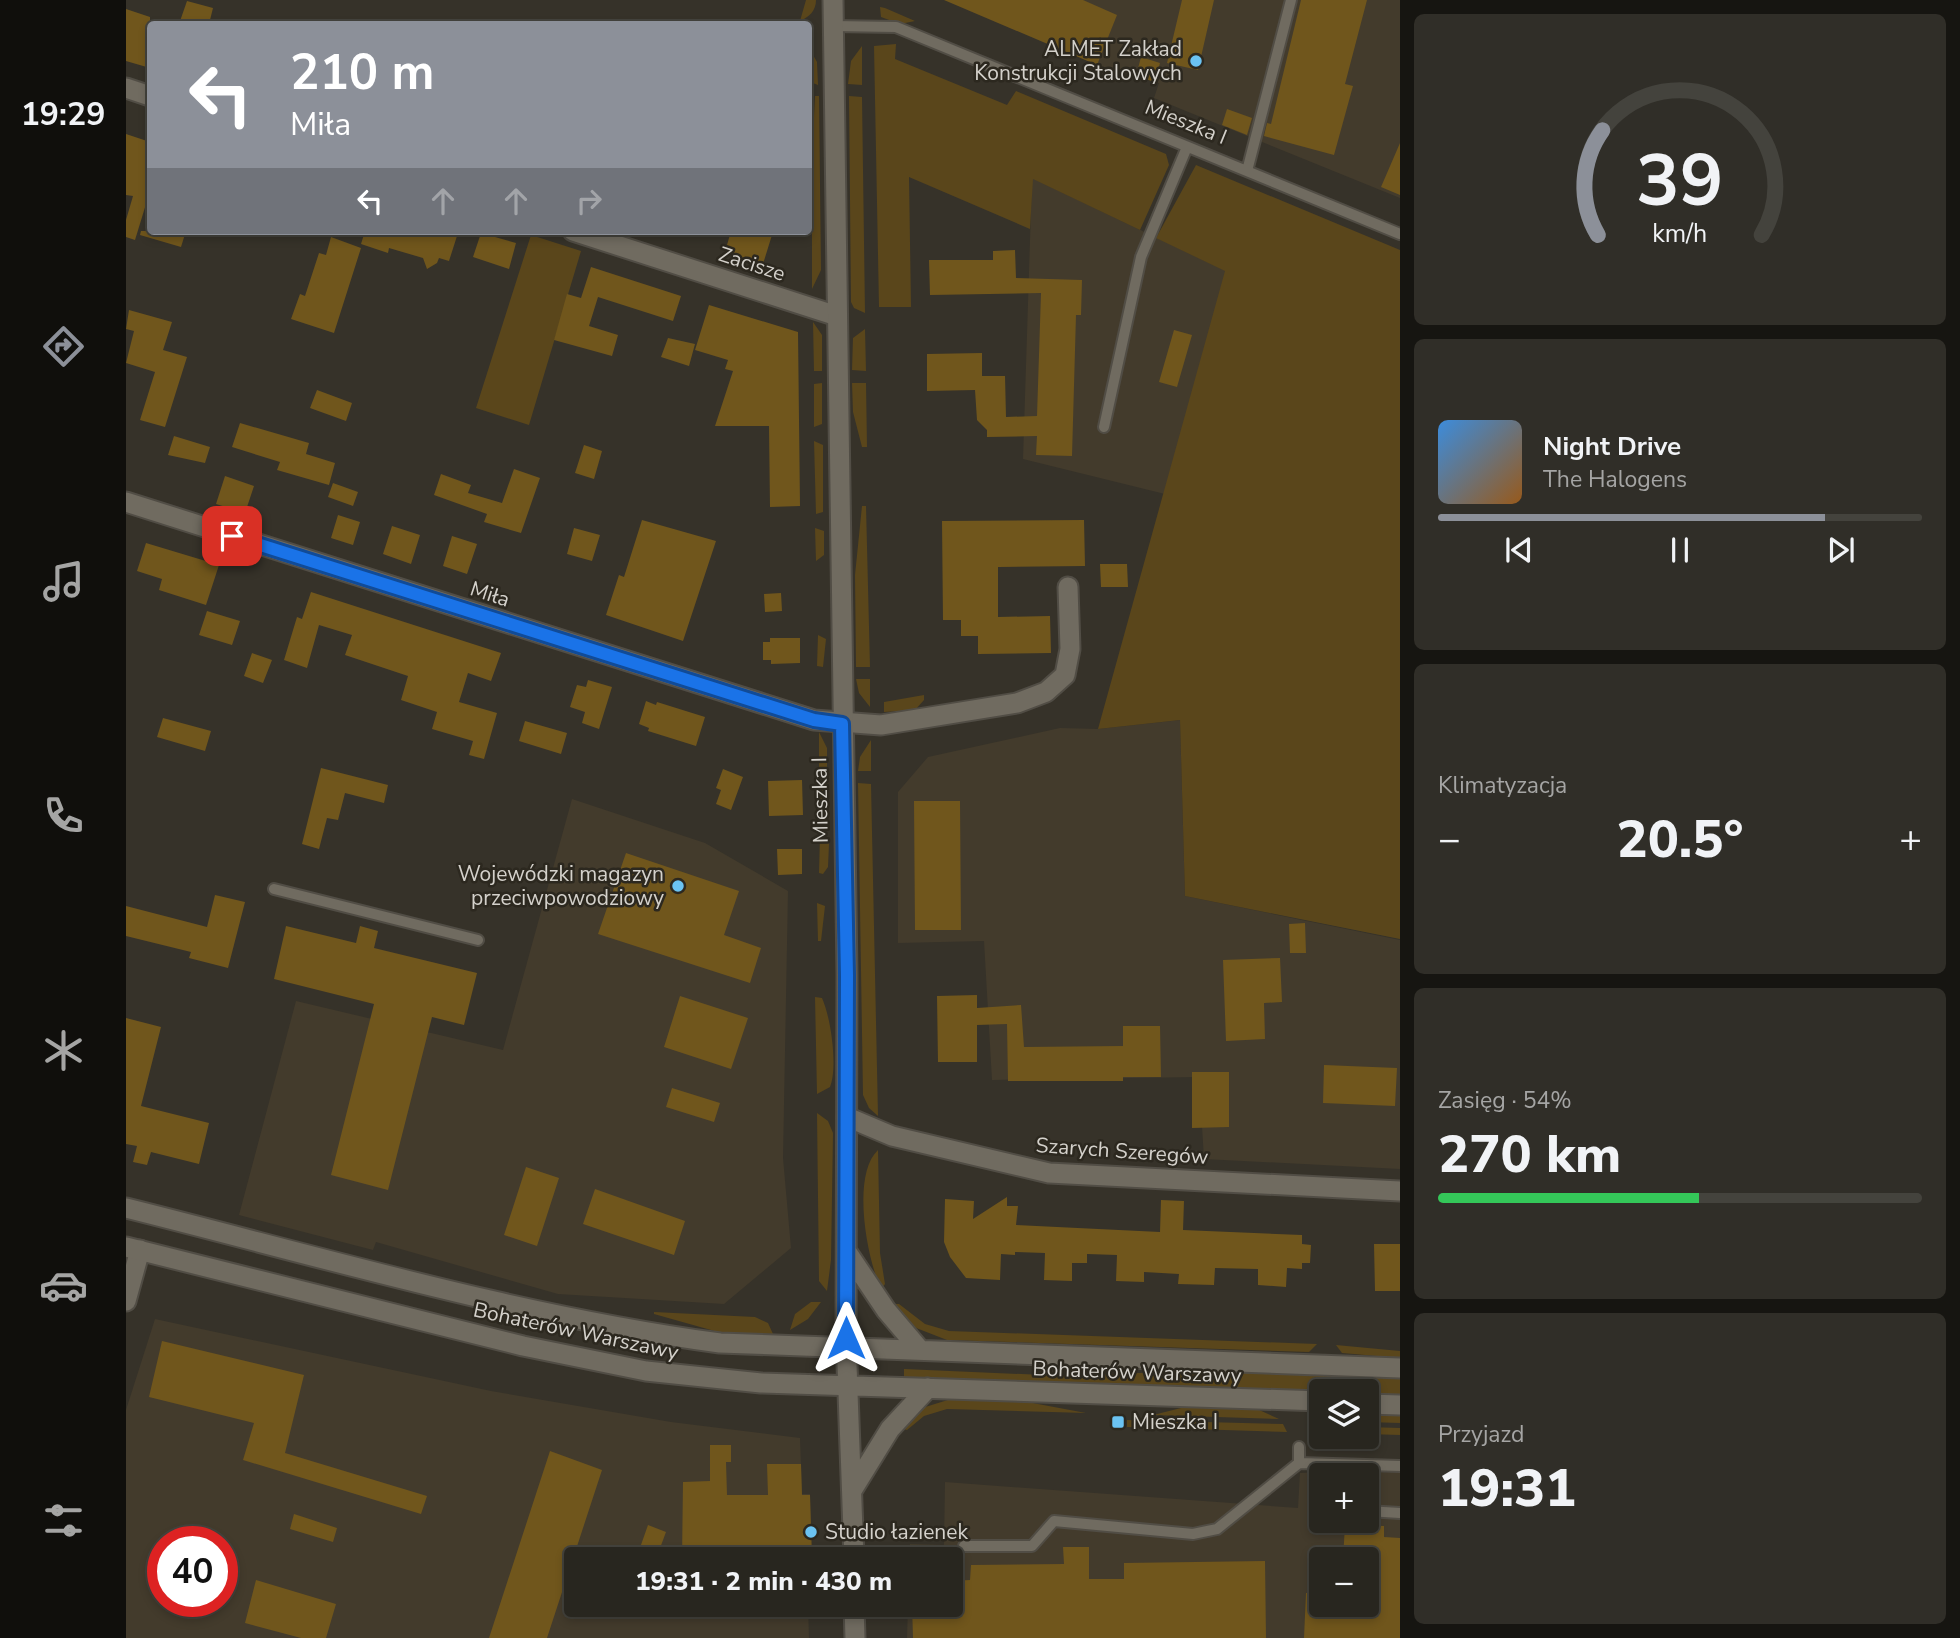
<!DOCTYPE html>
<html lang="pl">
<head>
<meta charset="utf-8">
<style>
  :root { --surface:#28261f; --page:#302e28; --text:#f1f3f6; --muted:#a5a5a4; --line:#44433d; --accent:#8c9099 }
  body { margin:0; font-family:"Nunito Sans",sans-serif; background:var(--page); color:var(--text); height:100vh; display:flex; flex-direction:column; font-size:26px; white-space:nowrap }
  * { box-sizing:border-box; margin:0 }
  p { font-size:23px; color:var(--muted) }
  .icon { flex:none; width:38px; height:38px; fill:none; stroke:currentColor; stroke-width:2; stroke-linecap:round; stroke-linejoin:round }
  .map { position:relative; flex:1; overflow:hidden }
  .sheet { display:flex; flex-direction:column; gap:14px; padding:14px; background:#161511; width:560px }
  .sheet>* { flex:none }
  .top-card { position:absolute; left:21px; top:21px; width:665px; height:214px; border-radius:7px; box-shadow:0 4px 10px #0003,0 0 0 2px var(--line); background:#8c9099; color:#fff; overflow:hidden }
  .controls { position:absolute; left:1183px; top:1379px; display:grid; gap:14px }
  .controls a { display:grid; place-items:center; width:70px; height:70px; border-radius:7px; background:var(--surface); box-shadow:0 4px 10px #0003,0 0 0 2px var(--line); font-size:35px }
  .speed { position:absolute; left:21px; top:1526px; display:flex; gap:14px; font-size:35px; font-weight:700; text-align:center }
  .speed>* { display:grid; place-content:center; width:91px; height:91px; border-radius:50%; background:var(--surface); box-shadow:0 4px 10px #0003,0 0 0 2px var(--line); line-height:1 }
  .speed .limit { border:10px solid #d22; background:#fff; color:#111 }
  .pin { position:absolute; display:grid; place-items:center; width:60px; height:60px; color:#fff; margin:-30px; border-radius:14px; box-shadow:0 4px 10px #0006 }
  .me { position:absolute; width:77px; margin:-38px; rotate:0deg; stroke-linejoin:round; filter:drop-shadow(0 0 5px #0008) }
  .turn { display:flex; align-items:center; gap:24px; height:147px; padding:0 28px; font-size:32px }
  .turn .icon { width:91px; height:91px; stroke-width:2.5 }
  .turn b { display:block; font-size:49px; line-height:60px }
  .lanes { display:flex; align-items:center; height:66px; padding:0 28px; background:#0003; justify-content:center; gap:35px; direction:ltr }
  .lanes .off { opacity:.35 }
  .big { font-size:52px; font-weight:800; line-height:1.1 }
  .sheet .tile { flex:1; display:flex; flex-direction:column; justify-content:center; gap:10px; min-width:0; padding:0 24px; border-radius:10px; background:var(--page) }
  .sheet .dial { align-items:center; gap:0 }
  .dial svg { height:182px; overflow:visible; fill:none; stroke:var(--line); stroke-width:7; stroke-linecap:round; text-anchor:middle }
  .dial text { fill:var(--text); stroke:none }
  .song { display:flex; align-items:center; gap:21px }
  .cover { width:84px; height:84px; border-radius:10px; background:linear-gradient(135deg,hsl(210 70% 55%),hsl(30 70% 35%)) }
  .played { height:7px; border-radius:4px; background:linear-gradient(90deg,var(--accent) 80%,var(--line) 80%) }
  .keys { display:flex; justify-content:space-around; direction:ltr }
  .heat { display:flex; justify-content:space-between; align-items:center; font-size:38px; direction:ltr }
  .charge { height:10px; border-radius:5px; background:linear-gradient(90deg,#34c759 54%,var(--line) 0) }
  .trip { position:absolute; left:438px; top:1547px; width:399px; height:70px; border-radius:7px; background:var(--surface); box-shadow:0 4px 10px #0003,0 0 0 2px var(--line); font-weight:800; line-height:70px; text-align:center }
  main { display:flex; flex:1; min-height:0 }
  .tab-bar { display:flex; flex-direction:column; width:126px; justify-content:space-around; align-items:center; background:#100f0c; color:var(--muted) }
  .tab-bar .icon { width:49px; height:49px }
  .tab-bar .current { color:var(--accent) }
  .tab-bar b { font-size:32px; color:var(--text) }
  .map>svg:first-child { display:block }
  .built { fill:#433b2c; fill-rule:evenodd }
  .green { fill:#5a461b }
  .building { fill:#70561c }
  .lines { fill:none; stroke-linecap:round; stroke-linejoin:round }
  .service-casing { stroke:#514d45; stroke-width:14 }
  .minor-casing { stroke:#514d45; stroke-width:23 }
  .tertiary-casing { stroke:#514d45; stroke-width:23 }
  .service { stroke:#706b60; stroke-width:10 }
  .minor { stroke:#706b60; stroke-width:19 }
  .tertiary { stroke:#706b60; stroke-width:19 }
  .route-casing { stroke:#114b97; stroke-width:18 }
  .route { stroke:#1a73e8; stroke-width:12 }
  .poi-dot { fill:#6bc3f2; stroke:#2c281f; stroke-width:2.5 }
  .labels { text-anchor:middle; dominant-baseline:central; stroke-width:5; stroke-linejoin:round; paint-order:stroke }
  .poi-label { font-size:21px; fill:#d4d1cb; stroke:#2c281f; text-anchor:end }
  .street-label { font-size:21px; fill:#d4d1cb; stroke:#2c281f }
</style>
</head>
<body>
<main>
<nav class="tab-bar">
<b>19:29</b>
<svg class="icon current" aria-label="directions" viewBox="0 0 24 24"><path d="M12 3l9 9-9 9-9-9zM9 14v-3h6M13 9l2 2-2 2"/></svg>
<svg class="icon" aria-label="music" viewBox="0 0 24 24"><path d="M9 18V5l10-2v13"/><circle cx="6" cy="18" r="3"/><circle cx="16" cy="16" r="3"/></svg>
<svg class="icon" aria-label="phone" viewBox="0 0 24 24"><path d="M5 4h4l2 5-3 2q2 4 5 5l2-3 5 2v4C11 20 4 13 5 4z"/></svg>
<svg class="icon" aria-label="climate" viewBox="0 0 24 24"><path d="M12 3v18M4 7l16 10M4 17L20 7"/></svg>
<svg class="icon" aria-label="car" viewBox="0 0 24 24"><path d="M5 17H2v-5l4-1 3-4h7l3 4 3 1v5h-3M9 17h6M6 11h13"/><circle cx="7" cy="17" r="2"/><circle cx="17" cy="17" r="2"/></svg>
<svg class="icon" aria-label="filters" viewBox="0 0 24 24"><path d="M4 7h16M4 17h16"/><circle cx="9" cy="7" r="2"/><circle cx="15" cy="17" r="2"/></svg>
</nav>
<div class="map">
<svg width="1274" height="1638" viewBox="0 0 1274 1638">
  <rect width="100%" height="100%" fill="#363229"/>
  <path class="built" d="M934,0H1274V198L1028,98L1033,83L971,65Z
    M906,178L1100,271L1039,494L897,459Z
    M1054,720L1059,896L1274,940V1169L1078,1159L1073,1077L866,1080L858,941L772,943V792L802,757L934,728L972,729Z
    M446,799L579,843L662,891L657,1158L665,1248L598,1304L432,1294L250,1242L247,1250L113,1215L170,1001L377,1050Z
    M29,1319L365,1391L545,1422L674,1438L676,1494H684L686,1559H450V1605H682L683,1638H0V1410ZM37,1542H96V1601H37Z
    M1222,1471L1274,1473V1638H781L782,1605H824V1559H784V1544L818,1545L819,1482L1172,1508L1174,1473ZM1195,1475H1241V1521H1195ZM1195,1559H1241V1605H1195Z"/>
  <path class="green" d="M680,0H690C690,11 683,17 674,21Z
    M754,7L759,8L789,21L774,24L755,17Z
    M770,44L769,59L881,105L890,91L1040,154L1043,165L1014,230L907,179L904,229L783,177L785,307H753L748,46Z
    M736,46V85L722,84L725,61Z
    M683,48L691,62L692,85L687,83L683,66Z
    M689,96H693L695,270L686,289V158Z
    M723,96L736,97L739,313L728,308L725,302Z
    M1070,165L1274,250V939L1059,896L1054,720L972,729L1099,271L1030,238Z
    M405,235L455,251L403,425L350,408Z
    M687,322L696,335V371H688Z
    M739,329L740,371L726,370L727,338Z
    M696,383V424L688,427V384Z
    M726,383H740L741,447H736L727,412Z
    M688,441L697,445V512L690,514Z
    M736,506H740L744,667H730L729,575Z
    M689,528L698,531V555L690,561Z
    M692,635L700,639L697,667L691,666Z
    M730,679H744V707L733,693Z
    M798,695V700L789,710L758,712V702Z
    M693,732L701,748V772L693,771Z
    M745,740V771H732L734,757Z
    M702,782L700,812L694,819V784Z
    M732,783L745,784L752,1116L743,1108L737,1095Z
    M694,835L703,844L702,867L697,874L693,873Z
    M691,903L699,906L695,941H692Z
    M689,997L696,998C705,1018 712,1067 704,1087L691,1094Z
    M691,1113L702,1121L707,1133L705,1260L701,1291L693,1281Z
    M752,1150L754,1253L759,1284L755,1289C741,1259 725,1175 752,1150Z
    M685,1302H695L682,1319L664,1330L669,1314Z
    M768,1304H773L799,1324L823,1331L1191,1344L1183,1352L821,1340L785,1326Z
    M528,1312L629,1317L642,1323L647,1334L592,1332L528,1314Z
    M1210,1345L1274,1351V1358L1216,1353Z
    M778,1369L941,1376L1084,1370L1274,1378V1395L778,1377Z
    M825,1399L896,1401L960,1413L821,1409L798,1416L781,1430L777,1429L796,1408Z
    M1059,1407L1131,1409L1153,1419L1027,1415Z
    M1241,1414L1274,1416V1423L1241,1422Z
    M1001,1420L1157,1424L1161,1432L1001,1427Z
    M1241,1427L1274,1428V1435L1241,1434Z"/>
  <path class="building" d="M818,0H957L991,15L971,65Z
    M1056,0H1088L1072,70L1041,63Z
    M1175,0H1241L1219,84L1227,86L1208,155L1138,136L1141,123L1145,124Z
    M61,1L87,8L83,24H53Z
    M0,9L24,17V68L0,61Z
    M1015,57L1034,63L1029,82L1010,76Z
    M1101,109L1126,118L1121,135L1096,125Z
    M0,134L24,142V191L9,240L0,237V220L7,196L0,195Z
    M1274,143V195L1255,187Z
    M15,231H60L55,247L14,235Z
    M239,231H314L331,236L323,261L313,258L311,263L301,269L297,258L263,248L262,253L235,244Z
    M605,231H632L646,235L637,264L599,252Z
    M355,233L390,243L383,269L347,257Z
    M205,237L235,248L208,333L165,319L174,294L179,296L193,253L200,255Z
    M889,250L890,278L956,280L955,315H950L946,456L910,455L911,436L861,437V430L851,420L849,390L801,391V354L856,353V376H879L880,417L911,416L915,293L804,295L803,260H867V251Z
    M465,267L555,296L547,321L472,297L463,326L492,335L486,356L428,340L441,294L455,298Z
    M583,305L672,332L674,506L644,507L643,426H589L607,371L599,369L602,360L569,350Z
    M3,310L46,322L37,350L61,357L39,427L14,420L29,372L0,363L8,331L0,329Z
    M1048,330L1066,335L1051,387L1033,382Z
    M542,338L569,344L563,366L535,357Z
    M191,390L226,403L220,421L184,408Z
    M114,423L183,443L180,454L209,463L203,485L151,470L154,462L106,447Z
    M48,436L84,447L79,463L42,455Z
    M458,445L476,451L468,479L449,473Z
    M388,469L414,478L395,533L358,522L361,514L308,495L315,474L345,485L342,493L376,503Z
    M99,476L128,486L119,513L90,504Z
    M207,483L232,492L227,506L202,497Z
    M212,515L234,522L227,545L205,538Z
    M516,520L590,541L557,641L480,615L493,575L498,577Z
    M958,520L959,566L872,567V617L924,616L925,653L852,654V636H835V620H817L816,521Z
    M266,526L294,535L285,564L257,554Z
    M448,528L474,535L466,561L441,554Z
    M326,536L351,544L341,574L317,566Z
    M20,543L93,565L80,605L33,590L36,579L11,571Z
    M974,564H1001L1002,587H975Z
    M185,592L375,653L365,681L342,673L333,702L371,713L358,759L343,755L347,741L306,729L311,712L275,700L282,676L219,655L226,635L193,625L181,668L158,660L171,617L176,619Z
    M655,593L656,611L639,612L638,594Z
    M81,611L114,621L106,645L73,635Z
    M644,638H674V663L645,664V660H637V642H644Z
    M126,653L146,660L137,683L118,676Z
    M462,680L486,687L473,729L456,723L459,712L444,707L451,685L460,687Z
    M520,701L530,705L531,702L579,717L570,746L522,731L523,728L513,724Z
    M37,718L85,731L79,751L31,737Z
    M399,721L441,733L435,754L393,741Z
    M195,768L262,785L258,803L219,793L212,820L201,818L193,849L176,844Z
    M597,769L617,777L605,810L590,804L595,790L590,788Z
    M676,780L677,815L643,816L642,781Z
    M788,801H834L835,930H789Z
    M651,849H676V874L652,875Z
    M500,853L613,891L598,935L635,948L624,983L472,934Z
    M89,895L119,902L102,968L63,958L65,952L0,936V906L81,927Z
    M1179,923L1180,953H1164L1163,924Z
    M160,926L230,943L234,926L252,931L248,948L351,973L338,1025L306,1017L262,1190L205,1175L248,1004L148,979Z
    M1154,958L1156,1002L1138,1003L1139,1039L1100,1041L1097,960Z
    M851,995V1008L895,1005L898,1047L997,1046V1026H1034L1035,1077H997V1081H882L881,1024L851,1025V1062H812L811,996Z
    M554,996L622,1018L605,1069L538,1047Z
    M0,1018L35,1027L15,1106L83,1123L73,1164L25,1152L21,1165L7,1162L11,1146L0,1144Z
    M1198,1065L1271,1068L1269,1106L1197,1103Z
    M1066,1072H1103V1127L1066,1128Z
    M546,1088L594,1103L588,1122L540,1107Z
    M400,1167L433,1178L411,1246L378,1235Z
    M469,1189L559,1221L548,1255L457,1224Z
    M881,1197V1206H892L890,1225L1034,1232L1035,1200L1058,1201L1057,1230L1176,1235V1244L1185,1245L1184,1263H1176V1269L1161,1268L1160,1287L1132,1285V1269L1089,1268L1088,1285L1052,1284L1053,1274L1018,1272V1282L990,1281L991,1255L961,1254V1263H946V1281L918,1280L919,1253L889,1252V1255L875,1254L874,1280L840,1278L824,1257L818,1242L819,1199L848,1201L847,1219Z
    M1248,1244H1274V1291H1249Z
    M36,1341L178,1375L159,1453L301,1496L295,1514L117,1460L128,1423L23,1397Z
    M584,1445H605V1462H600L601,1495H642L641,1464H675L676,1495H684L686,1559H556L557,1482L584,1481Z
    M424,1451L476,1470L421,1638H363Z
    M168,1514L211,1528L207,1542L164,1529Z
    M522,1525L540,1532L530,1559H510Z
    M1219,1525L1258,1526V1537L1274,1538V1638H1178L1180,1593H1195V1605H1241V1559H1217Z
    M937,1547H963V1579H998V1563L1139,1561L1140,1638H787L786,1605H824V1581L844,1580L845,1565L938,1564Z
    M130,1580L210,1604L200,1638H175L119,1623Z"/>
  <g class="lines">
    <defs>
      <path id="service" d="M707,26L770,27L1274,234
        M1121,171L1165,0
        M978,427L1015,257L1061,147
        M148,889L352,940
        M1173,1463L1274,1466
        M1241,1511L1274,1513
        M838,1546H906L928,1521L1067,1534L1091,1529L1173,1463V1447"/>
      <path id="minor" d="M0,88L24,96
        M447,231L711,316
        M0,502L688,720L755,725L891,703L920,692L939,675L944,649L942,587
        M721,1117L766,1136L923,1173L1274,1191
        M0,1301L14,1250"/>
      <path id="tertiary" d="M707,0L721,975L720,1337L728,1559
        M0,1208C196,1257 393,1316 594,1343L1274,1368
        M0,1247L397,1346L520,1371L635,1383L1195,1401
        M721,1252L760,1310L794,1350
        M1241,1404L1274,1405
        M727,1489L764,1429L802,1388
        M728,1605L729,1638"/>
    </defs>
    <use href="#service" class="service-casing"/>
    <use href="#minor" class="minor-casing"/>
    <use href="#tertiary" class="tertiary-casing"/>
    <use href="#service" class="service"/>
    <use href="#minor" class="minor"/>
    <use href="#tertiary" class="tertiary"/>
  </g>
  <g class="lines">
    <defs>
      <path id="route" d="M106,536L688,720L716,724L721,975L720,1338"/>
    </defs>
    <use href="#route" class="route-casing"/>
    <use href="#route" class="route"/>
  </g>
  <g class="poi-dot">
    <circle cx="1070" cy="61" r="7"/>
    <circle cx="552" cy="886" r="7"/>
    <rect x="985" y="1415" width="14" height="14" rx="3.5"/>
    <circle cx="685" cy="1532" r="7"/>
  </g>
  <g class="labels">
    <g class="poi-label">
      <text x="1056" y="49">ALMET Zakład<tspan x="1056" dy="24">Konstrukcji Stalowych</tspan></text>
      <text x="538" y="874">Wojewódzki magazyn<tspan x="538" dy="24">przeciwpowodziowy</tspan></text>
      <text x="1006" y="1422" text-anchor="start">Mieszka I</text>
      <text x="699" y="1532" text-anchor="start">Studio łazienek</text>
    </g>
    <g class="street-label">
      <text transform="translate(1060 122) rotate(22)">Mieszka I</text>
      <text transform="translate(626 264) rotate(18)">Zacisze</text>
      <text transform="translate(364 594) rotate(18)">Miła</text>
      <text transform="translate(694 800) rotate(-91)">Mieszka I</text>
      <text transform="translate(996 1151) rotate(4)">Szarych Szeregów</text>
      <text transform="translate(450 1331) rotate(12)">Bohaterów Warszawy</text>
      <text transform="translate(1011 1372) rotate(2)">Bohaterów Warszawy</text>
    </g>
  </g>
</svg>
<div class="controls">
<a><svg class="icon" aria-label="layers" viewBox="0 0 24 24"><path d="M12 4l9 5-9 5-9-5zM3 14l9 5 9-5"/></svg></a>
<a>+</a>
<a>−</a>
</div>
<div class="speed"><div class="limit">40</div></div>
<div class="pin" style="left:106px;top:536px;background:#d93025"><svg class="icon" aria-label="arrive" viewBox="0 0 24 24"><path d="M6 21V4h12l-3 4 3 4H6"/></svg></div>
<svg class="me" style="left:720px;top:1338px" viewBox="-20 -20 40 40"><path d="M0-17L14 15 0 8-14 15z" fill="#1a73e8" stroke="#fff" stroke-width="4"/></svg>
<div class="trip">19:31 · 2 min · 430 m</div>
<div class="top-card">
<div class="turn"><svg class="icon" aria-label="left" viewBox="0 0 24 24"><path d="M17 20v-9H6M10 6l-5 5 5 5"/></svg><div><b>210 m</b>Miła</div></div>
<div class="lanes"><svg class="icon" aria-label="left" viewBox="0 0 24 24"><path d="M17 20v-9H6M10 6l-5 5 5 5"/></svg><svg class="icon off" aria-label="ahead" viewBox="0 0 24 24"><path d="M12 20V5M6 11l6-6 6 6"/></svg><svg class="icon off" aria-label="ahead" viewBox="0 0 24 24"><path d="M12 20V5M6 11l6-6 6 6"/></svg><svg class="icon off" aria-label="right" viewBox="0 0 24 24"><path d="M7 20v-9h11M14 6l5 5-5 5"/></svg></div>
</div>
</div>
<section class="sheet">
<div class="tile dial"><svg viewBox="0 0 100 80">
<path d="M14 69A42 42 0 1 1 86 69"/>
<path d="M14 69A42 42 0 0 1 16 23" stroke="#8c9099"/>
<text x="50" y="56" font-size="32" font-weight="700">39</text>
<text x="50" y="72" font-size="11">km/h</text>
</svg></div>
<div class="tile">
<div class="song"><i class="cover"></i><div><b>Night Drive</b><p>The Halogens</p></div></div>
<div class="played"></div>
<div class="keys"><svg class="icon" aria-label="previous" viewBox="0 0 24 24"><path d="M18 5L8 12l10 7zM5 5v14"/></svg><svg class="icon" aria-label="pause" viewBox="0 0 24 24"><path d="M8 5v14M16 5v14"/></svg><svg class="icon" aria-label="next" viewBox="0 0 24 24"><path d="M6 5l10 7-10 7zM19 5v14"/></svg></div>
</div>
<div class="tile"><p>Klimatyzacja</p>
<div class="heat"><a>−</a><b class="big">20.5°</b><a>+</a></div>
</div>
<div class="tile"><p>Zasięg · 54%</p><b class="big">270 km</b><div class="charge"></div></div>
<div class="tile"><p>Przyjazd</p><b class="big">19:31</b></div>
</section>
</main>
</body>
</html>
